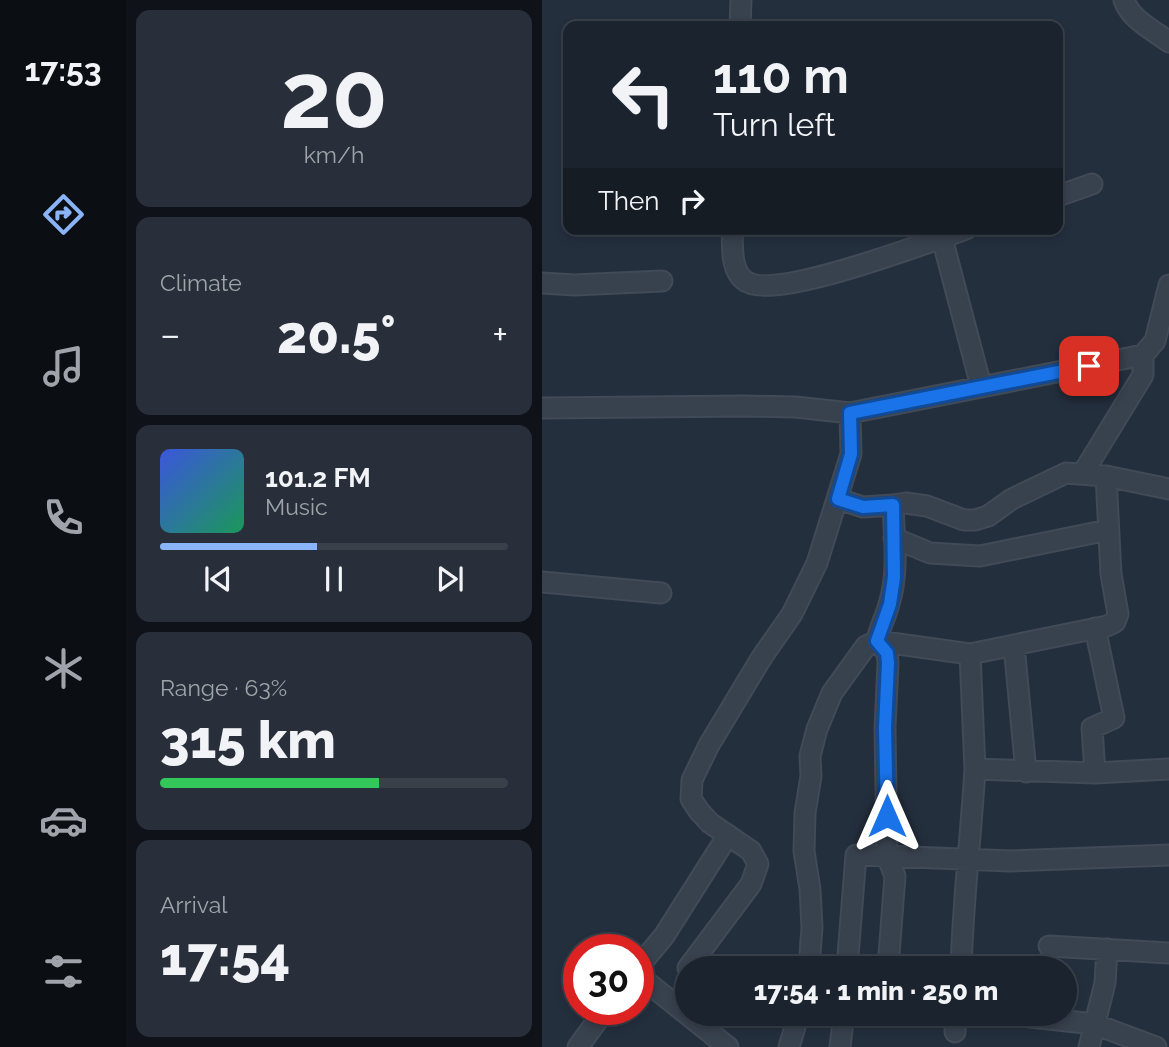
<!DOCTYPE html>
<html lang="en">
<head>
<meta charset="utf-8">
<style>
  :root { --surface:#1b232e; --page:#282f3a; --text:#f1f3f6; --muted:#a0a4aa; --line:#39404a; --accent:#8ab4f8 }
  body { margin:0; font-family:Raleway,sans-serif; background:var(--page); color:var(--text); height:100vh; display:flex; flex-direction:column; font-size:26px; white-space:nowrap }
  * { box-sizing:border-box; margin:0 }
  p { font-size:23px; color:var(--muted) }
  .icon { flex:none; width:38px; height:38px; fill:none; stroke:currentColor; stroke-width:2; stroke-linecap:round; stroke-linejoin:round }
  .map { position:relative; flex:1; overflow:hidden }
  .panel { display:flex; flex-direction:column; gap:10px; padding:10px; background:#0f1319; width:416px }
  .panel>* { flex:none }
  .top-card { position:absolute; left:21px; top:21px; width:500px; height:214px; border-radius:14px; box-shadow:0 4px 10px #0003,0 0 0 2px var(--line); background:#1b232e; color:var(--text); overflow:hidden }
  .speed { position:absolute; left:21px; top:934px; display:flex; gap:14px; font-size:35px; font-weight:700; text-align:center }
  .speed>* { display:grid; place-content:center; width:91px; height:91px; border-radius:50%; background:var(--surface); box-shadow:0 4px 10px #0003,0 0 0 2px var(--line); line-height:1 }
  .speed .limit { border:10px solid #d22; background:#fff; color:#111 }
  .pin { position:absolute; display:grid; place-items:center; width:60px; height:60px; color:#fff; margin:-30px; border-radius:14px; box-shadow:0 4px 10px #0006 }
  .me { position:absolute; width:77px; margin:-38px; rotate:0deg; stroke-linejoin:round; filter:drop-shadow(0 0 5px #0008) }
  .turn { display:flex; align-items:center; gap:24px; height:147px; padding:0 35px; font-size:32px }
  .turn .icon { width:91px; height:91px; stroke-width:2.5 }
  .turn b { display:block; font-size:49px; line-height:60px }
  .then { display:flex; align-items:center; height:66px; padding:0 35px; background:#0003; gap:14px; font-size:26px }
  .big { font-size:52px; font-weight:800; line-height:1.1 }
  .panel .tile { flex:1; display:flex; flex-direction:column; justify-content:center; gap:10px; min-width:0; padding:0 24px; border-radius:14px; background:var(--page) }
  .panel .dial { align-items:center; gap:0 }
  .dial b { font-size:91px; line-height:1 }
  .song { display:flex; align-items:center; gap:21px }
  .cover { width:84px; height:84px; border-radius:10px; background:linear-gradient(135deg,hsl(230 70% 55%),hsl(150 70% 35%)) }
  .played { height:7px; border-radius:4px; background:linear-gradient(90deg,var(--accent) 45%,var(--line) 45%) }
  .keys { display:flex; justify-content:space-around; direction:ltr }
  .heat { display:flex; justify-content:space-between; align-items:center; font-size:38px; direction:ltr }
  .charge { height:10px; border-radius:5px; background:linear-gradient(90deg,#34c759 63%,var(--line) 0) }
  .trip { position:absolute; left:133px; top:956px; width:402px; height:70px; border-radius:35px; background:var(--surface); box-shadow:0 4px 10px #0003,0 0 0 2px var(--line); font-weight:800; line-height:70px; text-align:center }
  main { display:flex; flex:1; min-height:0 }
  .dock { display:flex; flex-direction:column; width:126px; justify-content:space-around; align-items:center; background:#0b0e12; color:var(--muted) }
  .dock .icon { width:49px; height:49px }
  .dock .selected { color:var(--accent) }
  .dock b { font-size:32px; color:var(--text) }
  .map>svg:first-child { display:block }
  .lines { fill:none; stroke-linecap:round; stroke-linejoin:round }
  .minor-casing { stroke:#414a57; stroke-width:23 }
  .minor { stroke:#38414e; stroke-width:19 }
  .route-casing { stroke:#114b97; stroke-width:18 }
  .route { stroke:#1a73e8; stroke-width:12 }
</style>
</head>
<body>
<main>
<nav class="dock">
<b>17:53</b>
<svg class="icon selected" aria-label="directions" viewBox="0 0 24 24"><path d="M12 3l9 9-9 9-9-9zM9 14v-3h6M13 9l2 2-2 2"/></svg>
<svg class="icon" aria-label="music" viewBox="0 0 24 24"><path d="M9 18V5l10-2v13"/><circle cx="6" cy="18" r="3"/><circle cx="16" cy="16" r="3"/></svg>
<svg class="icon" aria-label="phone" viewBox="0 0 24 24"><path d="M5 4h4l2 5-3 2q2 4 5 5l2-3 5 2v4C11 20 4 13 5 4z"/></svg>
<svg class="icon" aria-label="climate" viewBox="0 0 24 24"><path d="M12 3v18M4 7l16 10M4 17L20 7"/></svg>
<svg class="icon" aria-label="car" viewBox="0 0 24 24"><path d="M5 17H2v-5l4-1 3-4h7l3 4 3 1v5h-3M9 17h6M6 11h13"/><circle cx="7" cy="17" r="2"/><circle cx="17" cy="17" r="2"/></svg>
<svg class="icon" aria-label="filters" viewBox="0 0 24 24"><path d="M4 7h16M4 17h16"/><circle cx="9" cy="7" r="2"/><circle cx="15" cy="17" r="2"/></svg>
</nav>
<section class="panel">
<div class="tile dial"><b>20</b><p>km/h</p></div>
<div class="tile"><p>Climate</p>
<div class="heat"><a>−</a><b class="big">20.5°</b><a>+</a></div>
</div>
<div class="tile">
<div class="song"><i class="cover"></i><div><b>101.2 FM</b><p>Music</p></div></div>
<div class="played"></div>
<div class="keys"><svg class="icon" aria-label="previous" viewBox="0 0 24 24"><path d="M18 5L8 12l10 7zM5 5v14"/></svg><svg class="icon" aria-label="pause" viewBox="0 0 24 24"><path d="M8 5v14M16 5v14"/></svg><svg class="icon" aria-label="next" viewBox="0 0 24 24"><path d="M6 5l10 7-10 7zM19 5v14"/></svg></div>
</div>
<div class="tile"><p>Range · 63%</p><b class="big">315 km</b><div class="charge"></div></div>
<div class="tile"><p>Arrival</p><b class="big">17:54</b></div>
</section>
<div class="map">
<svg width="627" height="1047" viewBox="0 0 627 1047">
  <rect width="100%" height="100%" fill="#242f3e"/>
  <g class="lines">
    <defs>
      <path id="minor" d="M582,0C588,19 611,30 627,42
        M198,26L199,0
        M516,196L550,184
        M190,229C191,245 188,269 202,280C228,302 365,249 400,238L439,386
        M400,238L424,229
        M0,283L32,285L120,281
        M0,408L202,406L254,407L308,413L601,355L613,341L627,285
        M541,473L601,375V355
        M296,499L321,507L351,505C352,537 357,573 347,604C344,617 337,628 335,641L345,653L346,663L343,728L345,856L314,855L305,968
        M351,505L364,503L385,506L422,520H433L446,516L470,499L524,473L564,476
        M352,538L388,553L438,556L566,530
        M0,582L119,593
        M472,645L484,772
        M428,654L565,626L573,622L576,614L569,574L564,476L627,489
        M553,773L550,728L572,718L553,628
        M507,946L627,953
        M96,967L122,936L186,835
        M146,968L209,884L216,864L209,851L168,823L157,811L149,799L150,780L167,745L220,657L250,614L275,563L309,454L308,413
        M267,968L270,927L268,889L262,851L263,813L269,776L268,756L275,729L290,693L324,646L335,641L428,654L433,769
        M346,968L353,876L345,856L468,861L627,855
        M419,968C421,901 429,835 433,769L553,773L627,769
        M96,975L186,1047
        M453,1013L552,1024L614,1047
        M343,1014V1013
        M413,1032L414,1013
        M36,1047L63,1010
        M247,1047L257,1013
        M298,1047L302,1013
        M547,1047L563,983L565,949"/>
    </defs>
    <use href="#minor" class="minor-casing"/>
    <use href="#minor" class="minor"/>
  </g>
  <g class="lines">
    <defs>
      <path id="route" d="M345,816L343,728L346,663L345,653L335,641L348,604L352,577L351,505L321,507L296,499L309,454L308,413L547,366"/>
    </defs>
    <use href="#route" class="route-casing"/>
    <use href="#route" class="route"/>
  </g>
</svg>
<div class="speed"><div class="limit">30</div></div>
<div class="pin" style="left:547px;top:366px;background:#d93025"><svg class="icon" aria-label="arrive" viewBox="0 0 24 24"><path d="M6 21V4h12l-3 4 3 4H6"/></svg></div>
<svg class="me" style="left:345px;top:816px" viewBox="-20 -20 40 40"><path d="M0-17L14 15 0 8-14 15z" fill="#1a73e8" stroke="#fff" stroke-width="4"/></svg>
<div class="trip">17:54 · 1 min · 250 m</div>
<div class="top-card">
<div class="turn"><svg class="icon" aria-label="left" viewBox="0 0 24 24"><path d="M17 20v-9H6M10 6l-5 5 5 5"/></svg><div><b>110 m</b>Turn left</div></div>
<div class="then">Then<svg class="icon" aria-label="right" viewBox="0 0 24 24"><path d="M7 20v-9h11M14 6l5 5-5 5"/></svg></div>
</div>
</div>
</main>
</body>
</html>
